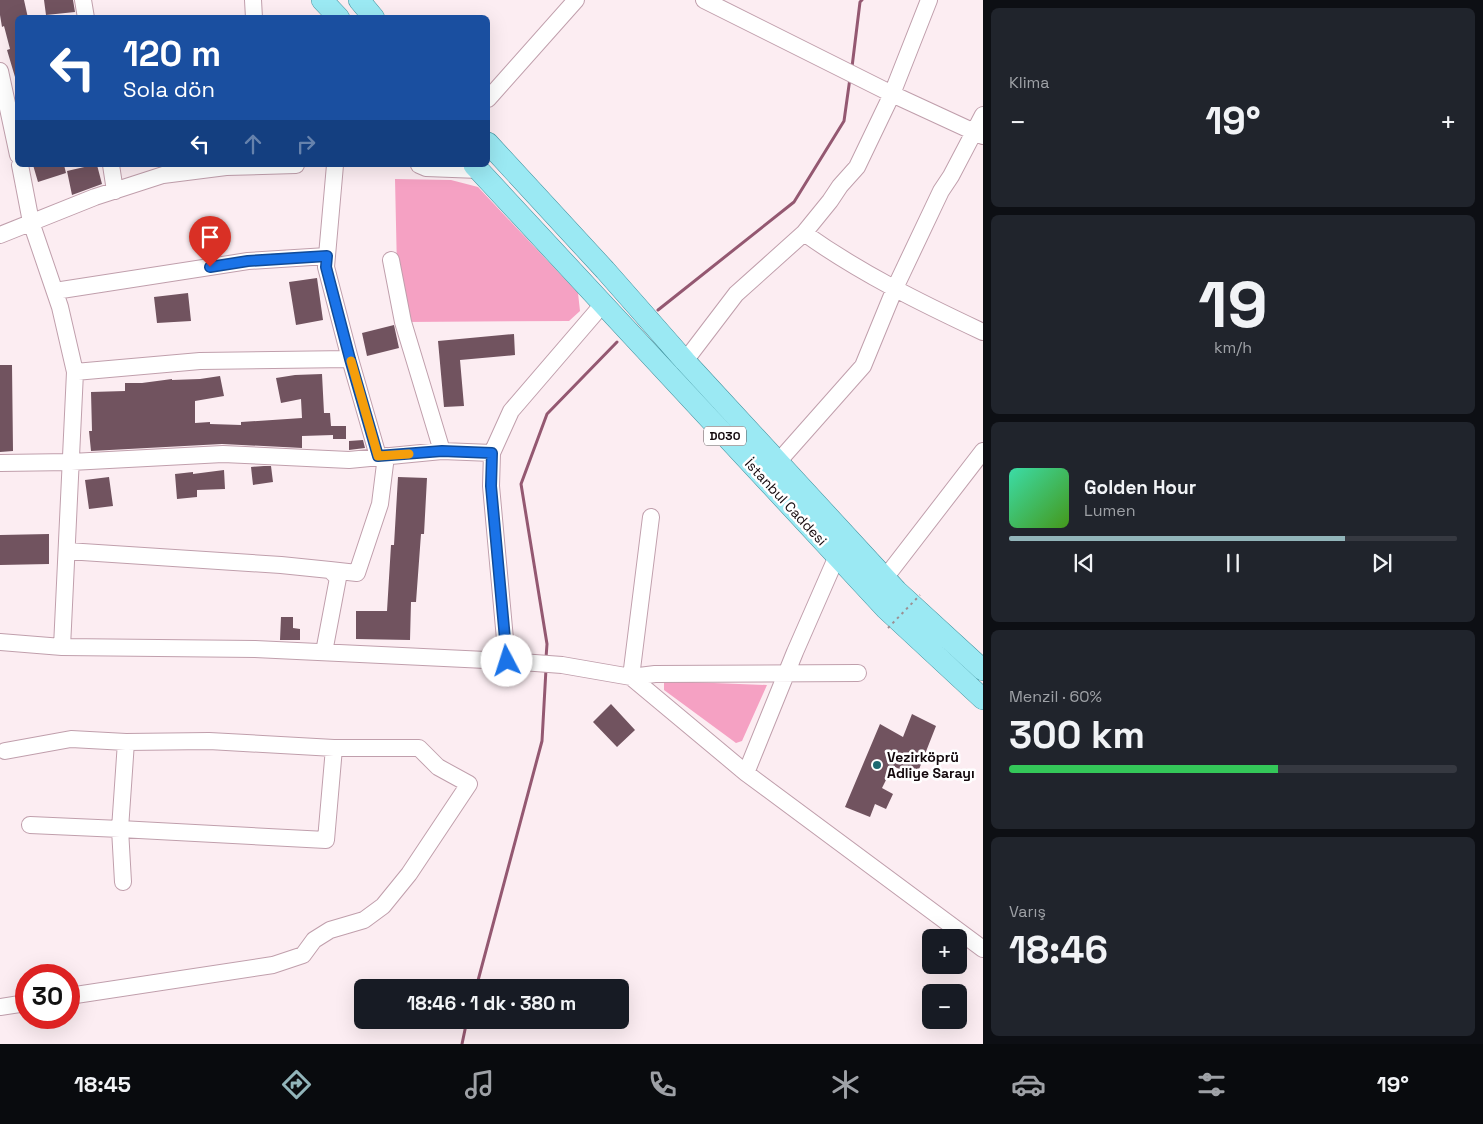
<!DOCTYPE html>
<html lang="tr">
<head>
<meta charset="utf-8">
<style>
  :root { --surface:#171b24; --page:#20242c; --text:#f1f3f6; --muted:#9ea1a6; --line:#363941; --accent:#92b5ba }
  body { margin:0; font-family:"Space Grotesk",sans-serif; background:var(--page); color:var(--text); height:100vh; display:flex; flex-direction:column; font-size:19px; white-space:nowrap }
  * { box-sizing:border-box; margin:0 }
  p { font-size:16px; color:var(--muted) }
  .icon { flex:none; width:28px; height:28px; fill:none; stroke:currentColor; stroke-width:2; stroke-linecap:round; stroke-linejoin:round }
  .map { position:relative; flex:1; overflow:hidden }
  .side { display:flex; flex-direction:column; gap:8px; padding:8px; background:#0d0f14; width:500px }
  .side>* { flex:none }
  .hud { position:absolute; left:15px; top:15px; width:475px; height:152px; border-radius:8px; box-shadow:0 5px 20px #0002; background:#1a4fa0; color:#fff; overflow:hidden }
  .controls { position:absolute; left:922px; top:929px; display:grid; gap:10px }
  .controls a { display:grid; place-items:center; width:45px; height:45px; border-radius:8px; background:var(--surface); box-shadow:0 5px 20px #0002; font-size:25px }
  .speed { position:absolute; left:15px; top:964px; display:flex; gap:10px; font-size:25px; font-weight:700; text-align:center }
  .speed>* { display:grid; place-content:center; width:65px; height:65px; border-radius:50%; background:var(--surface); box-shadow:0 5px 20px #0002; line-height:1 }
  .speed .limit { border:8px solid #d22; background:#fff; color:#111 }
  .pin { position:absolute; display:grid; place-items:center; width:42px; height:42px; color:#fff; margin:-51px -21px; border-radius:50% 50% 50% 0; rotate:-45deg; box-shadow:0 0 5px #0007 }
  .pin .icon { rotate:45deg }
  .me { position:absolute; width:55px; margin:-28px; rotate:355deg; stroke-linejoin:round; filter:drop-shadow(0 0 4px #0008) }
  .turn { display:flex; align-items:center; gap:18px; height:105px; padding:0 25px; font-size:22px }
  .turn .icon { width:65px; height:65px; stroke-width:2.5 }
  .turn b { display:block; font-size:35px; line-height:42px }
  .lanes { display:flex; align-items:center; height:48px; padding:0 25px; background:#0003; justify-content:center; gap:25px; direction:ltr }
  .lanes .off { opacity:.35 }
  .big { font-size:38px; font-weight:700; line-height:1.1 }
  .side .card { flex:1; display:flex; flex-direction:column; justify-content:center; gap:8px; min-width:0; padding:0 18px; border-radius:8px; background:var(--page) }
  .side .dial { align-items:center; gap:0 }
  .dial b { font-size:65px; line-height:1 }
  .song { display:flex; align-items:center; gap:15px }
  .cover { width:60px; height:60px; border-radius:8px; background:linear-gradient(135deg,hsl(160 70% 55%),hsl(100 70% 35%)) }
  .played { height:5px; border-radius:2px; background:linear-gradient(90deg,var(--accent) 75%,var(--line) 75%) }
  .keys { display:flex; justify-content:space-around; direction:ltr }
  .heat { display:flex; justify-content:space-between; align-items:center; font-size:28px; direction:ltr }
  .charge { height:8px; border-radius:4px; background:linear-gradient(90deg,#34c759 60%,var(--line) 0) }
  .trip { position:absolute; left:354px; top:979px; width:275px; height:50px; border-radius:8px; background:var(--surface); box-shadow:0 5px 20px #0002; font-weight:700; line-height:50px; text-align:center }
  .menu { display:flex; height:80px; justify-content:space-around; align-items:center; background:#090b0e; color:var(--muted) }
  .menu .icon { width:35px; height:35px }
  .menu .current { color:var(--accent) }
  .menu b { font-size:22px; color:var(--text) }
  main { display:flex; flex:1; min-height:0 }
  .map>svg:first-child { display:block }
  .green { fill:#f5a1c3 }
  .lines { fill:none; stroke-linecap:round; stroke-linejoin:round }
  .stream { stroke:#945871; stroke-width:3 }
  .building { fill:#71535f }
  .minor-casing { stroke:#c09fac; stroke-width:18 }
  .major-casing { stroke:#40919d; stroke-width:22 }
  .minor { stroke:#fff; stroke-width:16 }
  .major { stroke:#9be9f3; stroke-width:21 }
  .path-bridge { stroke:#9c8f93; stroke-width:2; stroke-dasharray:2.5 4; stroke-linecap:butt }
  .route-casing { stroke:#114b97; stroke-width:12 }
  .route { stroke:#1a73e8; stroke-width:9 }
  .slow { stroke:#f59e0b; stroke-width:9 }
  .poi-dot { fill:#1d6971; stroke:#fff; stroke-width:2 }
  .labels { text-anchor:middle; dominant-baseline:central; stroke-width:5; stroke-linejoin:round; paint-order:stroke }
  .shield { fill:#fff; stroke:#5a5255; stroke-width:1 }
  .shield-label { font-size:12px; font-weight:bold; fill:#13080c }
  .street-label { font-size:14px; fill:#13080c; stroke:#fff }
  .poi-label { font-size:14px; font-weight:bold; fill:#13080c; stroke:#fff; text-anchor:start }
</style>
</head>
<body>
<main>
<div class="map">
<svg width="983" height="1044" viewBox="0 0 983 1044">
  <rect width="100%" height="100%" fill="#fcedf2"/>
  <path class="green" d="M395,179L451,180L478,187L578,293L580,311L569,321L405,322L397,269Z
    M664,681L767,685L742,741L736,743L664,690Z"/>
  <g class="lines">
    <path class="stream" d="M852,67L860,2L862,0
      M658,310L794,202L844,121L850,78
      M546,658L547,644L521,484L547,414L617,342
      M476,988L542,741L546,669
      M462,1044L467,1020"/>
  </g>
  <path class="building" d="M0,0H24L28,18H18V77H15L7,50L10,49L4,26L2,27L0,15Z
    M44,0H73L75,12L46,15Z
    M33,165H64L66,173L38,182Z
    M93,165H97L102,184L72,195L67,171Z
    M317,278L323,320L296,325L289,282Z
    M188,293L191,321L157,323L154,297Z
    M394,325L399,348L367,356L362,333Z
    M514,334L515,355L460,360L464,406L444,407L438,341Z
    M0,365H12L13,451L0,452Z
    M322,374L324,413H330L331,426H346V439H333V435L302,436V448L222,444L91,451L89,431H92L91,392L125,391V383H142L172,379V380L200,379L220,376L224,396L195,401V423L210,422V424L241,425V422L302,418L301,399L281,403L276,378L295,375Z
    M363,440L365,448L349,450V441Z
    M264,466H271L273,482L253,485L251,467Z
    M224,470L225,489L197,490V497L177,499L175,474L193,472V474Z
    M109,477L113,506L89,509L85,480Z
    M398,477L427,478L424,534H421L416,602H411L410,640L356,639V611H387L391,545H394Z
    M49,534V564L0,565V535Z
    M281,617H293V628L300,629V640H280Z
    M611,704L635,730L617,747L593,722Z
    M912,714L936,726L916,777L893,766L882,788L893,794L886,809L875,804L870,817L845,807L880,724L903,737Z"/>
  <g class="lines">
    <defs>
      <path id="minor" d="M83,0L86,18
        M253,0L254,18
        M704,0L892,94L929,0
        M0,71L18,155
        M488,99L576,0
        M20,165L31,222L60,307L75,372L62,647
        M111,165L115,191
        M335,165L326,267L350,359L378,456
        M419,165L426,168L479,170
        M804,233L830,201L840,186L857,167L892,94L983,136
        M0,235L95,197L163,175L226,167L296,165
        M391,260L403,322L442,451
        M55,291L248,261L327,256
        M685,361L736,294L804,233C860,273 921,303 983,332
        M75,372L200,361L350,359
        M778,462L863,366L895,288L941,191L951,176L983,115
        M0,463L71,462L223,454L349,460L442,451L492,453
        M651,517L631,677L655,674L858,673
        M67,551L281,565L330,570L338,578L324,652
        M330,570L357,573L380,504L386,456
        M885,578L983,451
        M0,642L62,647L255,649L507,661L562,665L631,677L746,773L983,949
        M507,661L491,486L492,453L511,411L603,304
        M5,751L71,739L126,742L209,741L334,748H419L438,767L469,784L409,874L383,906L364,920L330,930L314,940L303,955L273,965L69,996
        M746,773L795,652L837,556
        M30,825L120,829L326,840L334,748
        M123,882L120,829L126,742
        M0,1007L26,1003"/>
      <path id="major" d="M322,0L339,18
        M359,0L374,18
        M488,143L605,270L685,361L897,591L983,670
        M474,165L886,609L983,699"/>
    </defs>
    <use href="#minor" class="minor-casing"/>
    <use href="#major" class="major-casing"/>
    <use href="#minor" class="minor"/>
    <use href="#major" class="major"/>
    <path class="path-bridge" d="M888,628L920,595"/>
  </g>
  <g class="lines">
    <defs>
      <path id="route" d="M210,267L248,261L327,256L326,267L350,359L378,456L442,451L492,453L491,486L507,661"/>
    </defs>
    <use href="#route" class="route-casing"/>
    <use href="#route" class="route"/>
    <path class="slow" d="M351,361L378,456L409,454"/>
  </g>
  <circle class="poi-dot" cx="877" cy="765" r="5"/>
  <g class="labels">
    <rect class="shield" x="704" y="426.5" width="42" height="19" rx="4"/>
    <g class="shield-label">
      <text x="725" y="436">D030</text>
    </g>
    <g class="street-label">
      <text transform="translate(786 502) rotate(47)">İstanbul Caddesi</text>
    </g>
    <g class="poi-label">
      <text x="887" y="757">Vezirköprü<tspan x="887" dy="16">Adliye Sarayı</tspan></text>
    </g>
  </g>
</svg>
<div class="controls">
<a>+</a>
<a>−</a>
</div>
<div class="speed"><div class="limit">30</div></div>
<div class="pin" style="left:210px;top:267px;background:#d93025"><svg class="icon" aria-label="arrive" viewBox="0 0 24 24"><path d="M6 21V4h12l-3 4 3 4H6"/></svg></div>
<svg class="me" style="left:507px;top:661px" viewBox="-20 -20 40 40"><circle r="19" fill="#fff"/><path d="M0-13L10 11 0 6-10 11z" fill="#1a73e8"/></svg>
<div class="trip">18:46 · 1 dk · 380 m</div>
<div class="hud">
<div class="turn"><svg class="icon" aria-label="left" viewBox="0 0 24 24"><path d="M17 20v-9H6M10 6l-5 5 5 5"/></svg><div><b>120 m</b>Sola dön</div></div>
<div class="lanes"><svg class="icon" aria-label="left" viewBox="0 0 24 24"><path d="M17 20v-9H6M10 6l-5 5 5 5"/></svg><svg class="icon off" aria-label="ahead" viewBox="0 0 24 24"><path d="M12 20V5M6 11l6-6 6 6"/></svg><svg class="icon off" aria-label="right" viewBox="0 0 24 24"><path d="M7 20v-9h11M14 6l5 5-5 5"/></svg></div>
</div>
</div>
<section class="side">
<div class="card"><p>Klima</p>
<div class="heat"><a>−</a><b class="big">19°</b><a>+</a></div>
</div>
<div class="card dial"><b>19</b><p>km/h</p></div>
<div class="card">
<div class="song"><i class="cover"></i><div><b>Golden Hour</b><p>Lumen</p></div></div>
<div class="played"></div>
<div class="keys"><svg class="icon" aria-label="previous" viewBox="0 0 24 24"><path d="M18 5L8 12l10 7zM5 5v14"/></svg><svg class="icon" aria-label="pause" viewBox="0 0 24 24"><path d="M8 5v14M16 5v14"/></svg><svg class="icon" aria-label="next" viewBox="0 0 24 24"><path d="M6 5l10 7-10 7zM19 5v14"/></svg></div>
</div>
<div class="card"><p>Menzil · 60%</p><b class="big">300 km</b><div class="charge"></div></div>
<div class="card"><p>Varış</p><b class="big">18:46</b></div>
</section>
</main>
<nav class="menu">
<b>18:45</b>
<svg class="icon current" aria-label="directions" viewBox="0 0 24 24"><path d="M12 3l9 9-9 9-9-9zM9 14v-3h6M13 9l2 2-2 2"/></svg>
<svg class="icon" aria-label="music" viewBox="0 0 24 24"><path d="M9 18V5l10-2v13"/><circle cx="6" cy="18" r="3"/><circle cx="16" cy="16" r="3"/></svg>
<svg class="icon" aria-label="phone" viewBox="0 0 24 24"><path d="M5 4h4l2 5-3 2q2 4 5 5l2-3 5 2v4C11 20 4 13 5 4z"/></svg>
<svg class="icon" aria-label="climate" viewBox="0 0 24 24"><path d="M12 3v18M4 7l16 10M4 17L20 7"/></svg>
<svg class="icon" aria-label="car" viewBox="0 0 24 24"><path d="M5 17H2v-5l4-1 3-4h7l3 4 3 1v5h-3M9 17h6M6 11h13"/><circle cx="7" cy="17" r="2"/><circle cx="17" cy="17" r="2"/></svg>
<svg class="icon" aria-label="filters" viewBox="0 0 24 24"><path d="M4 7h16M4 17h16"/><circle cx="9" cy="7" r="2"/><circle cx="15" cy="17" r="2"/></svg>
<b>19°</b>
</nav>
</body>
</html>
